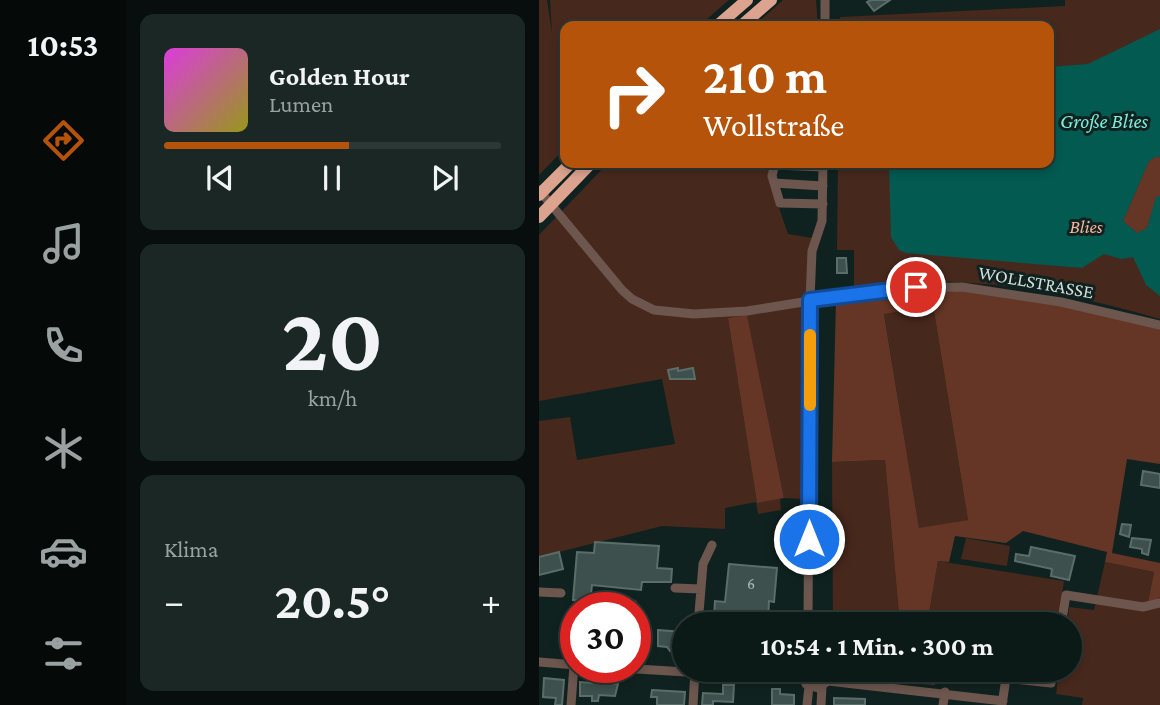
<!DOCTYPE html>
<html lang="de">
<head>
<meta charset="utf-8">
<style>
  :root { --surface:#0c1a17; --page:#1a2724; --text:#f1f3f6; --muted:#9aa1a1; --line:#2c3836; --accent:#b45309 }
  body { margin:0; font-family:"Crimson Pro",serif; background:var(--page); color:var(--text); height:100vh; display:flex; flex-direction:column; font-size:26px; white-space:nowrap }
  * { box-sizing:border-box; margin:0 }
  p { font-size:23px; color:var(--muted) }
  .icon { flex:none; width:38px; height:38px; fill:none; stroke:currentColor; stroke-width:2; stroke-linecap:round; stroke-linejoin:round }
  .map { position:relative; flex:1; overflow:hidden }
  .details { display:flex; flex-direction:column; gap:14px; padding:14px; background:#070e0d; width:413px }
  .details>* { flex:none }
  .guide { position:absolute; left:21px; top:21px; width:494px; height:147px; border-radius:14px; box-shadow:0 4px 10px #0003,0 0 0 2px var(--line); background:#b45309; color:#fff; overflow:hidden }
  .speed { position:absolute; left:21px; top:592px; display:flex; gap:14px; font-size:35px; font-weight:700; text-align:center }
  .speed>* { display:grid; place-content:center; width:91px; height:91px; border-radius:50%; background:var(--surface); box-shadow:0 4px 10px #0003,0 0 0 2px var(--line); line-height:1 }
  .speed .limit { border:10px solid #d22; background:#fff; color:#111 }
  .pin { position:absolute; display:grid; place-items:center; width:60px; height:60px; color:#fff; margin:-30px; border:4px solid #fff; border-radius:50%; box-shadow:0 2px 7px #0007 }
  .me { position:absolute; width:77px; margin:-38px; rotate:0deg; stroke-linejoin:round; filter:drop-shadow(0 0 5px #0008) }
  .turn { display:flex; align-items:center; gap:24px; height:147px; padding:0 28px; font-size:32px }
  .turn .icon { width:91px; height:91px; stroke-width:2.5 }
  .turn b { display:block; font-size:49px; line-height:60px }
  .big { font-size:52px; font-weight:700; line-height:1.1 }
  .details .card { flex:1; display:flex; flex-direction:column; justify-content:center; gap:10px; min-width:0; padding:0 24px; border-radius:14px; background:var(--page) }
  .details .dial { align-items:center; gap:0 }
  .dial b { font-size:91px; line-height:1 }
  .song { display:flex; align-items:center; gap:21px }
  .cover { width:84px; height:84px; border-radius:10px; background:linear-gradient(135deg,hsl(300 70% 55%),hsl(60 70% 35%)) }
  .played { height:7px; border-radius:4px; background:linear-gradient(90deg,var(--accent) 55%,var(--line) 55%) }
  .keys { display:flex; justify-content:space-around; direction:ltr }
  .heat { display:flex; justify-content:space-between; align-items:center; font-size:38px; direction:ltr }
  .trip { position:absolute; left:133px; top:612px; width:410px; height:70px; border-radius:35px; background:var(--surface); box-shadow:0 4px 10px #0003,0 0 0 2px var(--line); font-weight:700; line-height:70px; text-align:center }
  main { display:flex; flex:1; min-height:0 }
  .tabs { display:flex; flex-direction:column; width:126px; justify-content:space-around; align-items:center; background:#050a09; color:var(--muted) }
  .tabs .icon { width:49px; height:49px }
  .tabs .selected { color:var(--accent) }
  .tabs b { font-size:32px; color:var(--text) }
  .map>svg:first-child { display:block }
  .green { fill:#47281d }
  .forest { fill:#653625; fill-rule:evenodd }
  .water { fill:#035a51 }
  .building { fill:#3d504d; stroke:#5a6d69; stroke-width:2 }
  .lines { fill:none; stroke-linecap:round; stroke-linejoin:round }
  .minor { stroke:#6c564e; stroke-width:9 }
  .highway { stroke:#dca38f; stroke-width:12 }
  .route-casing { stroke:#114b97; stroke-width:18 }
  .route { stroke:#1a73e8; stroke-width:12 }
  .slow { stroke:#f59e0b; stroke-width:12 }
  .labels { text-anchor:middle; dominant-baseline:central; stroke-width:6; stroke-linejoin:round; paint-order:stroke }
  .number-label { font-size:16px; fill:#acb8b6 }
  .park-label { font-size:19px; font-style:italic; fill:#f7b69f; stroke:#10221f }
  .street-label { font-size:19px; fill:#d1dbd9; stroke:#10221f }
  .water-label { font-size:21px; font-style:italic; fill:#7eeada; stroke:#10221f }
</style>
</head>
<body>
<main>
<nav class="tabs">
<b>10:53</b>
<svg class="icon selected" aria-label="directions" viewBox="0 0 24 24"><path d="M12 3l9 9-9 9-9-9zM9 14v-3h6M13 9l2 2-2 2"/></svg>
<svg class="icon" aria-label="music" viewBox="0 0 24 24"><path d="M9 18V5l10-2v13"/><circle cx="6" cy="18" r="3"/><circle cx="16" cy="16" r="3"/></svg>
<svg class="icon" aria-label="phone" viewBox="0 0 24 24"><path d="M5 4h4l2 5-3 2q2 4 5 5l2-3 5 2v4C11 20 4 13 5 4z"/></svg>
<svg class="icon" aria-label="climate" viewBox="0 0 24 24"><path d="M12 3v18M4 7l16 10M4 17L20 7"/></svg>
<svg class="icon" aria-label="car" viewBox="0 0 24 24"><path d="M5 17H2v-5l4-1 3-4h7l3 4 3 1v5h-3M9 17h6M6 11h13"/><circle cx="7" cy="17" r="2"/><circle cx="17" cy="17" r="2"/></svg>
<svg class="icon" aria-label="filters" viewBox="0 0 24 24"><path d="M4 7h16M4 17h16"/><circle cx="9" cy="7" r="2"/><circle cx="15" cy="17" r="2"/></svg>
</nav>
<section class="details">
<div class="card">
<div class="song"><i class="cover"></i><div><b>Golden Hour</b><p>Lumen</p></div></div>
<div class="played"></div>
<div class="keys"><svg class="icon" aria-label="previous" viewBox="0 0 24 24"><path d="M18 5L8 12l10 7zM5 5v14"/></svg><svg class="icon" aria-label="pause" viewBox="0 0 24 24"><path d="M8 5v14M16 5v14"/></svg><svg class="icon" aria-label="next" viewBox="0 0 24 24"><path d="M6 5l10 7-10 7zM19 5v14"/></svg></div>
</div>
<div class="card dial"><b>20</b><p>km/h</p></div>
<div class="card"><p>Klima</p>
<div class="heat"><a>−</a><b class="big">20.5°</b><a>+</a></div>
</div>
</section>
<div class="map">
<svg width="621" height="705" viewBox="0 0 621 705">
  <rect width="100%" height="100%" fill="#10221f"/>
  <path class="green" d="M0,0H8L13,33L11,0H190L160,26H26V148L0,175Z
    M244,0H277L279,26H215Z
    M526,0H621V319C523,290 416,272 315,286V250H298L299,163H509V26H301V17L526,6Z
    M69,163H234L239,205L249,234L273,238L266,306L265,499L245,498L208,316L189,318L218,502L241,498L242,510L219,514L217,502L186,508V529L123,526L0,557V421L31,417L38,460L136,444L123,379L0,401V235Z
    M394,305L429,520L380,529L345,313Z
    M346,460L361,625H294L293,462Z
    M427,538L471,546L468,566L422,559Z
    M399,561L525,581L518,625H388Z
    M566,562L615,572L609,602H616L621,597V705H543L544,698L517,694L520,670H530V625H528L530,607L555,610Z
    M303,670H369L371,683L307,678Z"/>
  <path class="forest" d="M618,156L621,158V196L617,198L608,228L598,233L584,221L610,161Z
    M422,290L523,305L621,328V464L588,459L573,553L621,563V597L616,602H609L615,572L566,562L568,552L484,531L467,543L416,536L410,562L399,561L388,625H361L346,460L293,462L297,300L349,293ZM394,305L429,520L380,528L345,314Z
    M208,315L245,498L218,503L189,318Z
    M369,670H394L396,685L371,683Z
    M445,670L511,672L504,677Z"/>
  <path class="water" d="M621,29V158L618,156L610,161L584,221L598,233L608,228L617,197L621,196V296L607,285L594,257L582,259L565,254L543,268L367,253L360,250L352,237L350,163H509V67L549,64Z"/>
  <path class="building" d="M332,0H351L335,11L328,2Z
    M298,258H307L308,273H298Z
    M139,368V371L154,368L156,379H131L129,370Z
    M604,471L621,474V488L602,485Z
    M583,524L592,525L590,537L581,534Z
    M593,538L612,540L609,555L603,553V549L591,547Z
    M56,542L120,546L118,568L133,569L132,582H103L102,590L53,585L51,602L34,600L38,552L55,553Z
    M492,547L536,556L530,580L512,576L513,569L476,561L477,554L490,556Z
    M20,552L24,569L0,575V557Z
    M190,564L238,568L235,602L230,601L229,619L224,618L223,625H197V620L175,618L176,601L186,602Z
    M119,630L144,632L143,648H134L131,651L128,647L119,646Z
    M54,676L64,677V683L79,684L76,696L60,695L59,701H53V696H41V682L53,683Z
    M5,678L25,680L23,705H16L17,698L4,697Z
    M184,685H195L194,702L174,701V705H163L164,693L184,694Z
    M233,689H241V694L255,695V705H233Z
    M113,690L146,692L145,705H118V697H112Z
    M295,698L326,699V705H295Z"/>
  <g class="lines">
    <path class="minor" d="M286,26V0
      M236,163L233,176L241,203L284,204
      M236,165L284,167
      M235,183L284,186
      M0,190L83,290L93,299L115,310L155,314L208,311L351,288L423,287L522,302L621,325
      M136,588L162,589
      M0,592L22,593
      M93,607L94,604
      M159,625L164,564L173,545
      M269,625L271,300L273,251L283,221L284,163
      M522,625L527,595L604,607L621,603
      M0,662L37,665
      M65,667L264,679
      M263,670L267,684L279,688L289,681L291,670
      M289,681L464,701
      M32,705L35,665
      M154,705L156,670
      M268,705L270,686
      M282,705L283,687
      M404,705L406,692
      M463,705L467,678L512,683L514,670"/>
    <path class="highway" d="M178,26L208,0
      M202,26L232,0
      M0,195L32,163
      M0,217L52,163"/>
  </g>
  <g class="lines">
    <defs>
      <path id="route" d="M270,539L271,300L377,287"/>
    </defs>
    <use href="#route" class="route-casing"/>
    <use href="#route" class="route"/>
    <path class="slow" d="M271,405V335"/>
  </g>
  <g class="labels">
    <g class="number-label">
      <text x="212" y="583">6</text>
    </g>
    <g class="park-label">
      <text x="547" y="226">Blies</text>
    </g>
    <g class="street-label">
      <text transform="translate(497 282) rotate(10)">WOLLSTRASSE</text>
    </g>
    <g class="water-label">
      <text x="565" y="121">Große Blies</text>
    </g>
  </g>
</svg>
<div class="speed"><div class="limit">30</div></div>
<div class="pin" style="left:377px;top:287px;background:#d93025"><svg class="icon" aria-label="arrive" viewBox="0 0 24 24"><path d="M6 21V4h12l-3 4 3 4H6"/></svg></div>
<svg class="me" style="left:270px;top:539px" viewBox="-20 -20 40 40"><circle r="17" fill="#1a73e8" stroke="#fff" stroke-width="3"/><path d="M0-11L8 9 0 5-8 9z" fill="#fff"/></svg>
<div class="trip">10:54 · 1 Min. · 300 m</div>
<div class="guide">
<div class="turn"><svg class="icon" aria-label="right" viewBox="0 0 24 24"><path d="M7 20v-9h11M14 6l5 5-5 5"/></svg><div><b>210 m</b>Wollstraße</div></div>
</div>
</div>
</main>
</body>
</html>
